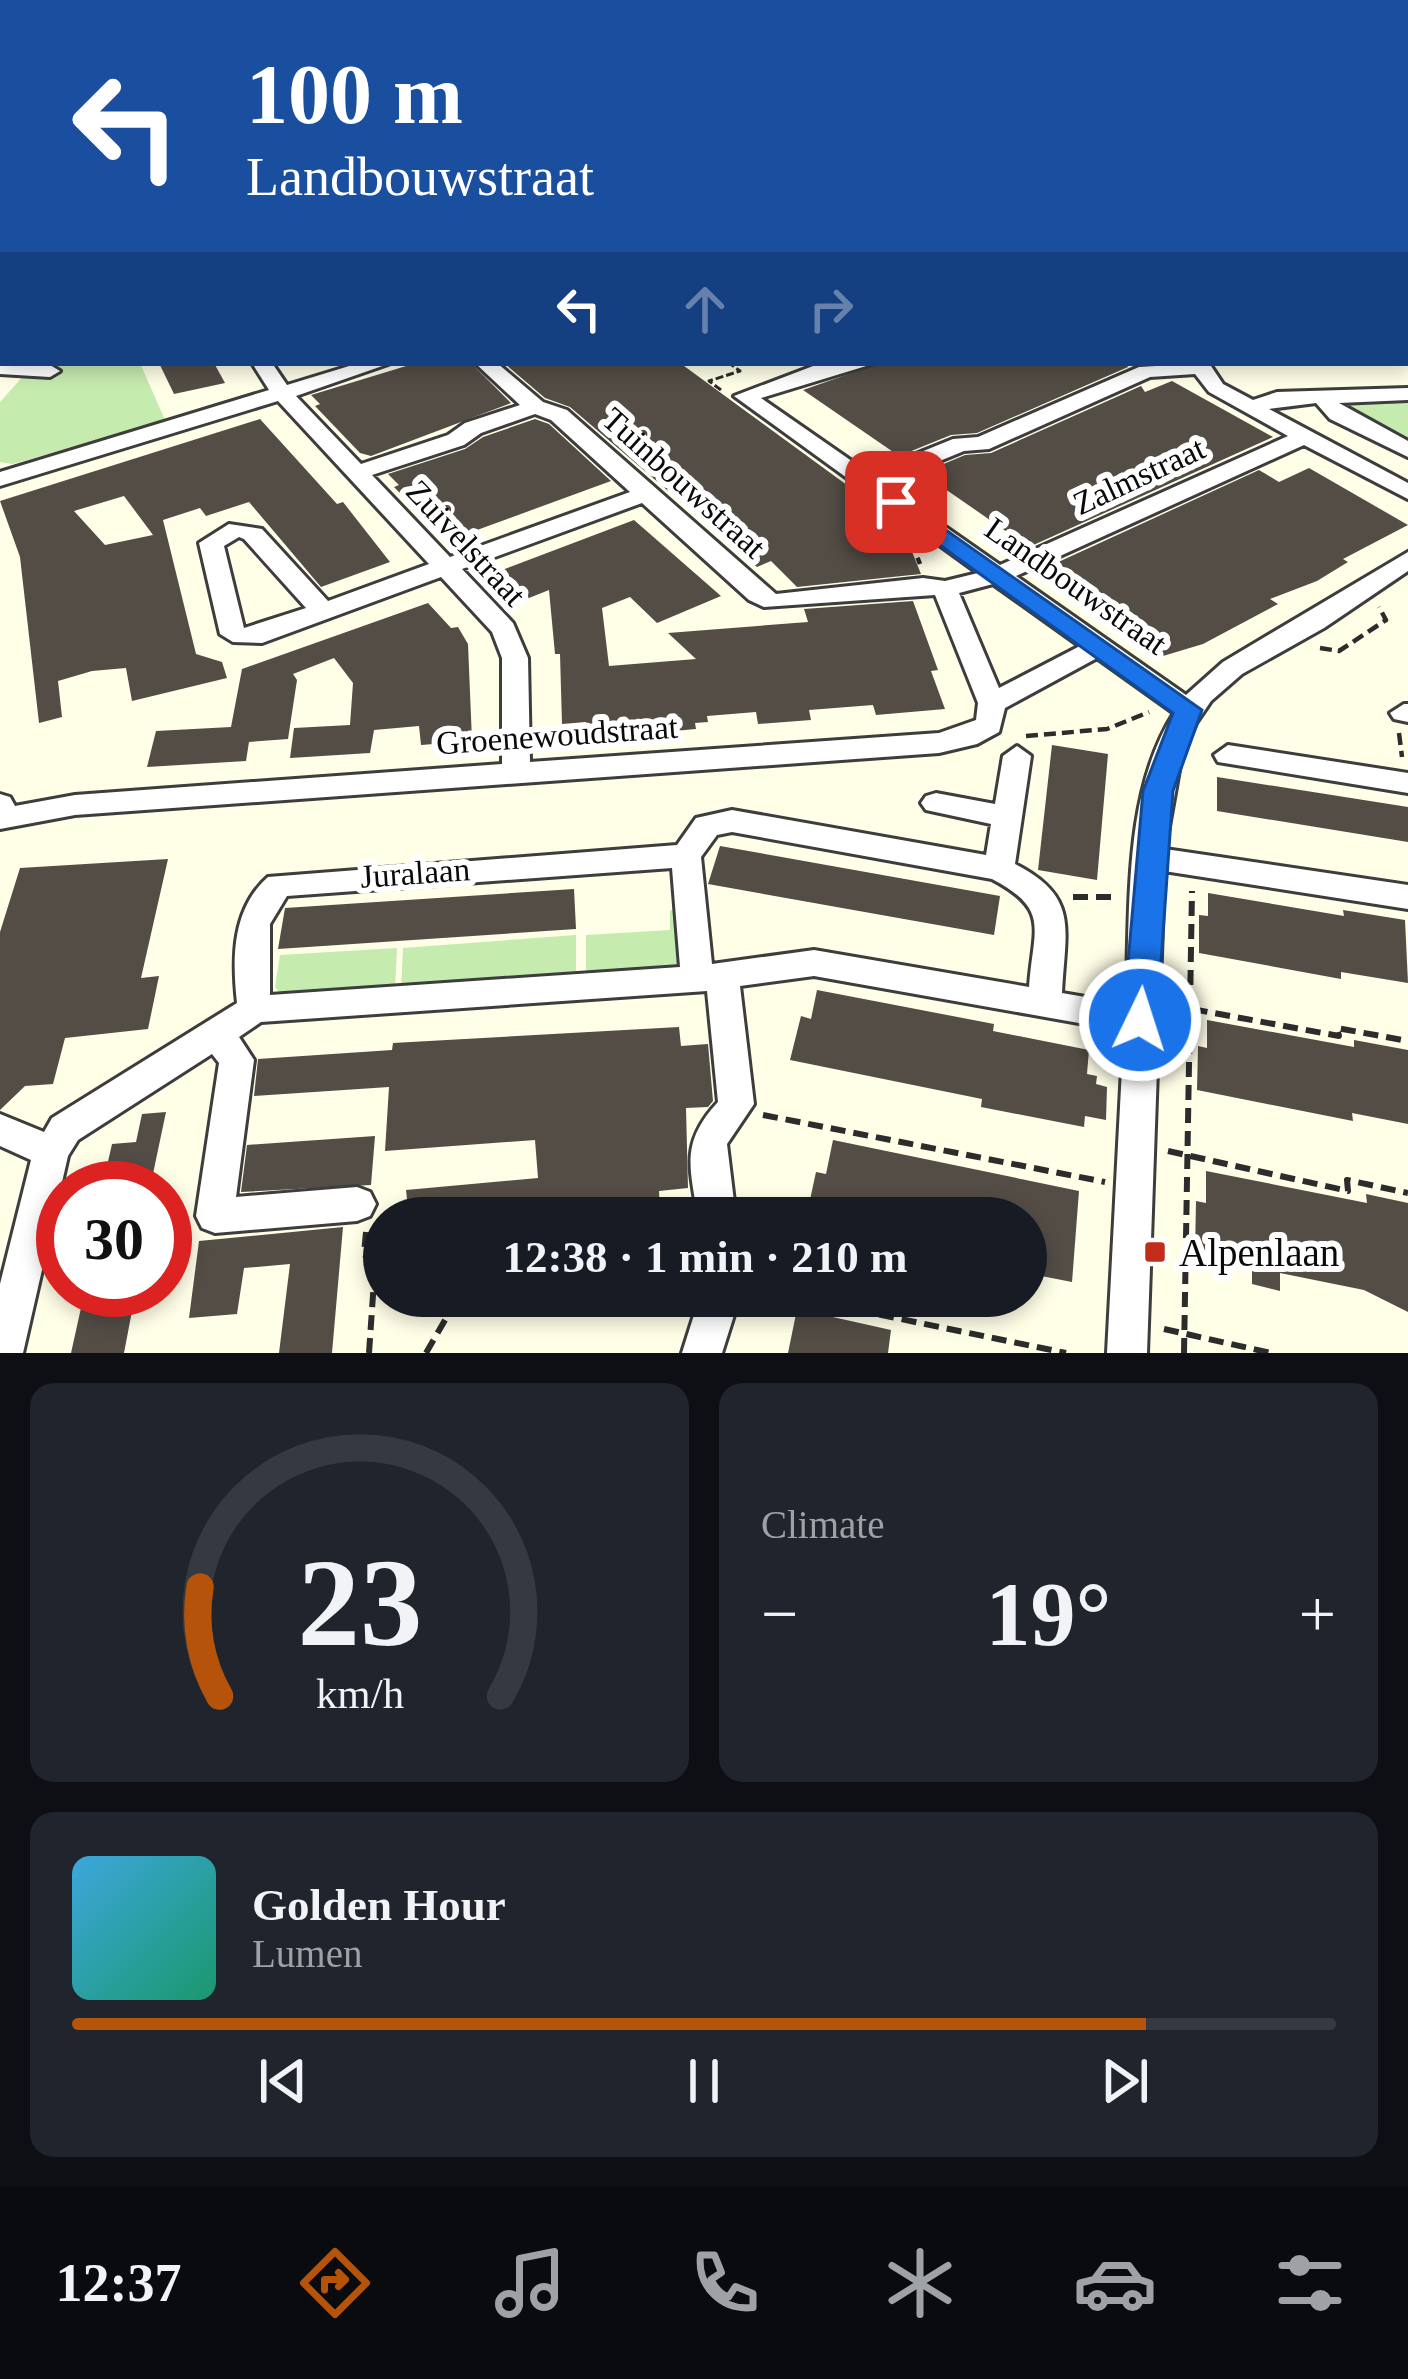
<!DOCTYPE html>
<html lang="en">
<head>
<meta charset="utf-8">
<style>
  :root { --surface:#171b24; --page:#20242c; --text:#f1f3f6; --muted:#9ea1a6; --line:#363941; --accent:#b45309 }
  body { margin:0; font-family:"Times New Roman",serif; background:var(--page); color:var(--text); height:100vh; display:flex; flex-direction:column; font-size:45px; white-space:nowrap }
  * { box-sizing:border-box; margin:0 }
  p { font-size:39px; color:var(--muted) }
  .icon { flex:none; width:66px; height:66px; fill:none; stroke:currentColor; stroke-width:2; stroke-linecap:round; stroke-linejoin:round }
  .map { position:relative; height:1353px; overflow:hidden }
  .sheet { display:flex; flex-direction:column; gap:30px; padding:30px; background:#0d0f14; flex:1 }
  .sheet>* { flex:none }
  .guide { position:absolute; left:0px; top:0px; width:1410px; height:366px; box-shadow:0 6px 18px #0003; background:#1a4fa0; color:#fff; overflow:hidden }
  .speed { position:absolute; left:36px; top:1161px; display:flex; gap:24px; font-size:60px; font-weight:700; text-align:center }
  .speed>* { display:grid; place-content:center; width:156px; height:156px; border-radius:50%; background:var(--surface); box-shadow:0 6px 18px #0003; line-height:1 }
  .speed .limit { border:18px solid #d22; background:#fff; color:#111 }
  .pin { position:absolute; display:grid; place-items:center; width:102px; height:102px; color:#fff; margin:-51px; border-radius:24px; box-shadow:0 6px 18px #0006 }
  .me { position:absolute; width:132px; margin:-66px; rotate:4deg; stroke-linejoin:round; filter:drop-shadow(0 0 9px #0008) }
  .turn { display:flex; align-items:center; gap:42px; height:252px; padding:0 48px; font-size:54px }
  .turn .icon { width:156px; height:156px; stroke-width:2.5 }
  .turn b { display:block; font-size:84px; line-height:102px }
  .lanes { display:flex; align-items:center; height:114px; padding:0 48px; background:#0003; justify-content:center; gap:60px; direction:ltr }
  .lanes .off { opacity:.35 }
  .big { font-size:90px; font-weight:700; line-height:1.1 }
  .sheet .card { flex:1; display:flex; flex-direction:column; justify-content:center; gap:18px; min-width:0; padding:0 42px; border-radius:24px; background:var(--page) }
  .sheet .dial { align-items:center; gap:0 }
  .dial svg { height:312px; overflow:visible; fill:none; stroke:var(--line); stroke-width:7; stroke-linecap:round; text-anchor:middle }
  .dial text { fill:var(--text); stroke:none }
  .song { display:flex; align-items:center; gap:36px }
  .cover { width:144px; height:144px; border-radius:18px; background:linear-gradient(135deg,hsl(200 70% 55%),hsl(160 70% 35%)) }
  .played { height:12px; border-radius:6px; background:linear-gradient(90deg,var(--accent) 85%,var(--line) 85%) }
  .keys { display:flex; justify-content:space-around; direction:ltr }
  .heat { display:flex; justify-content:space-between; align-items:center; font-size:66px; direction:ltr }
  .sheet .tiles { flex:1; display:grid; gap:30px; grid-template-columns:1fr 1fr }
  .card:last-child { grid-column:span 2 }
  .trip { position:absolute; left:363px; top:1197px; width:684px; height:120px; border-radius:60px; background:var(--surface); box-shadow:0 6px 18px #0003; font-weight:700; line-height:120px; text-align:center }
  .tab-bar { display:flex; height:192px; justify-content:space-around; align-items:center; background:#090b0e; color:var(--muted) }
  .tab-bar .icon { width:84px; height:84px }
  .tab-bar .current { color:var(--accent) }
  .tab-bar b { font-size:54px; color:var(--text) }
  .map>svg:first-child { display:block }
  .green { fill:#c5ebaf }
  .building { fill:#534d46; fill-rule:evenodd }
  .lines { fill:none; stroke-linecap:round; stroke-linejoin:round }
  .minor-casing { stroke:#3d3d3d; stroke-width:6 }
  .major-casing { stroke:#1b1b1b; stroke-width:6 }
  .path-far2 { stroke:#2c2c2c; stroke-width:3; stroke-dasharray:8 3; stroke-linecap:butt }
  .path-far1 { stroke:#2c2c2c; stroke-width:4.5; stroke-dasharray:12 6; stroke-linecap:butt }
  .path { stroke:#2c2c2c; stroke-width:6; stroke-dasharray:15 8; stroke-linecap:butt }
  .minor { fill:#fff; fill-rule:evenodd }
  .major { fill:#fff057; fill-rule:evenodd }
  .route { fill:#1a73e8; stroke:#114b97; stroke-width:3 }
  .poi-dot { fill:#c22c1a; stroke:#fff; stroke-width:4.5 }
  .labels { text-anchor:middle; dominant-baseline:central; stroke-width:12; stroke-linejoin:round; paint-order:stroke }
  .street-label { font-size:33px; fill:#0a0a0a; stroke:#fff }
  .near-poi-label { font-size:39px; fill:#0a0a0a; stroke:#fff; text-anchor:start }
</style>
</head>
<body>
<div class="map">
<svg width="1408" height="1353" viewBox="0 0 1408 1353">
  <rect width="100%" height="100%" fill="#fffee7"/>
  <path class="green" d="M57,363H140L165,420L13,464L0,462V402L27,372L49,374Z
    M1408,399V445L1330,400Z
    M678,909L683,968L586,976V935L670,930V910Z
    M576,935V977L401,989L403,948Z
    M397,948L395,989L291,996L280,993L275,987L280,955Z"/>
  <path class="building" d="M159,363H214L225,383L174,394Z
    M416,363H471L511,403L371,456L360,453L315,406L320,404L311,395Z
    M504,363H680L903,526L896,529L906,537L921,574L797,587L771,561L757,567L570,407L545,398Z
    M880,363H1126L1128,367L977,433L951,435L899,456L803,390Z
    M1172,381L1273,437L1029,547L922,473L965,455L991,453L1141,386L1145,392Z
    M260,419L337,504L343,502L390,562L321,587L249,502L206,516L200,508L163,520L196,654L222,662L227,678L132,701L126,668L92,671L58,681L62,717L39,723L20,557L0,501ZM124,496L153,535L105,545L74,511Z
    M535,419L549,424L611,481L447,541L394,487L399,485L388,474L465,449L483,437Z
    M1309,468L1408,525L1343,559L1348,562L1317,581L1270,599L1278,604L1203,644L1163,656L1109,609L1101,612L1054,579L1068,573L1054,564L1259,470L1279,482Z
    M634,520L721,596L657,623L630,597L602,608L609,666L696,659L668,633L808,622L804,609L913,601L938,670L931,671L945,709L876,715L873,705L809,710L811,720L758,724L756,712L707,716L708,722L695,723L696,729L588,739L586,722L562,724L560,654H555L549,590L524,600L497,572Z
    M428,603L451,628L458,627L468,644L472,741L421,745L419,726L374,730L370,753L290,758L294,728L350,725L353,683L334,658L293,674L297,680L288,739L249,742L246,761L147,767L156,731L231,727L242,669Z
    M1052,745L1108,754L1097,880L1038,870Z
    M1217,777L1408,807V842L1217,811Z
    M720,846L1000,896L994,935L708,884Z
    M168,859L141,978L159,976L148,1029L65,1038L53,1084L25,1086L0,1110V932L20,868Z
    M574,889L576,929L278,949L285,908Z
    M1208,893L1344,916L1343,910L1405,920L1408,983L1341,972V979L1199,953V915L1208,916Z
    M817,990L994,1024L993,1031L1089,1050L1087,1074L1097,1076L1096,1084L1107,1087L1106,1120L1085,1116L1084,1127L981,1107L982,1099L790,1060L801,1016L811,1019Z
    M1207,1020L1354,1047V1040L1408,1050V1124L1352,1113L1353,1121L1197,1090L1198,1046L1207,1048Z
    M679,1027L681,1046L708,1044L713,1101L708,1107L686,1108L688,1188L659,1191L660,1213L409,1218L406,1190L538,1178L535,1140L385,1151L389,1087L254,1096L258,1059L392,1050L393,1043Z
    M166,1112L150,1188H102L112,1144L136,1142L142,1114Z
    M375,1136L371,1185L241,1192L247,1145Z
    M833,1140L1079,1191L1072,1282L1026,1273V1218H806L816,1172L826,1174Z
    M1206,1171L1367,1203L1366,1194L1408,1203V1312L1364,1290L1280,1273V1291L1252,1284V1267L1195,1254L1196,1201L1206,1203Z
    M343,1227L332,1353H279L290,1264L244,1268L237,1314L189,1318L199,1241Z
    M85,1290H136L124,1353H71Z
    M797,1309L891,1330L888,1353H788Z"/>
  <g class="lines">
    <defs>
      <path id="minor" d="M314,0H339L313,3Z
        M382,0H398L400,3H384Z
        M575,0H592L594,3H578Z
        M910,0H928L931,3H913Z
        M1035,0H1054L1057,3H1038Z
        M1130,0H1145L1147,3H1132Z
        M1237,0H1253L1255,3H1239Z
        M1309,0H1320L1323,3H1308Z
        M1381,0H1398L1400,3H1384Z
        M0,15H3V23H0Z
        M1407,55H1408V64H1407Z
        M1407,99H1408V109H1407Z
        M1407,129H1408V139H1407Z
        M3,147V157L0,158V148Z
        M1407,202H1408V213H1407Z
        M3,272V285L0,286V273Z
        M1407,277L1408,278V291L1407,290Z
        M1407,331H1408V343H1407Z
        M0,362L50,365L60,371L50,377L0,374Z
        M252,363H272L287,385L359,363H391L296,396L361,464L448,435L465,423L520,405L475,363H497L543,402L567,410L776,594L923,578L945,581L978,573L734,396L821,363H876L761,398L869,473L953,439L978,437L1139,367L1209,363L1223,384L1253,400L1277,392L1408,388V400L1339,403L1408,441V457L1330,419L1316,403L1269,409L1408,483V499L1304,445L1016,576L1186,695L1223,662L1408,552V571L1324,628L1242,674L1211,701L1196,723L1181,759L1165,849L1408,885V909L1164,871L1147,1353H1107L1124,1031L814,976L740,986L754,1104L727,1144L736,1218H698C690,1167 680,1143 718,1102L707,991L261,1022L239,1037L254,1060L236,1197L357,1187L370,1192L376,1204L370,1216L357,1221L215,1233L202,1228L196,1216L219,1063L212,1054L78,1140L68,1156L23,1353H0V1284L31,1160L0,1146V1114L44,1132L52,1118L237,1003C232,958 232,909 268,877L677,845L696,818L732,810L986,855L991,824L926,810L921,803L926,796L936,793L995,804L1003,756L1017,746L1031,756L1015,864C1080,897 1065,929 1062,993L1126,1004C1131,911 1122,795 1174,713L1097,658L1005,708L999,732L977,744L939,753L75,815L0,829V794L10,797L15,806L75,795L502,764V658L492,632L441,577L262,643L233,642L220,634L199,543L229,524L262,529L328,601L429,564L278,401L0,486V472L269,390ZM1195,374L1209,392L1288,436L1000,565L884,484L964,451L989,449L1150,377ZM535,414L551,420L630,492L450,557L372,475L464,445L481,433ZM642,503L749,600L764,607L935,595L978,703L976,720L939,733L530,762L528,658L513,623L462,569ZM239,537L244,539L306,608L244,628L224,546ZM993,584L1080,646L999,688L959,593ZM732,832L992,879C1051,910 1033,928 1029,987L814,950L712,964L701,857L717,835ZM672,868L680,967L270,995V924L287,896Z
        M1404,704H1408V722L1394,719L1390,713Z
        M1228,745L1408,773V793L1218,762L1214,755Z
        M700,1296H740L722,1353H682Z"/>
      <path id="major" d="M0,2L7,3L3,12H0Z"/>
    </defs>
    <use href="#minor" class="minor-casing"/>
    <use href="#major" class="major-casing"/>
    <path class="path-far2" d="M235,3L268,0
      M721,390L709,381L740,371L729,363"/>
    <path class="path-far1" d="M911,541L920,564
      M1320,648L1339,651L1386,620L1379,607
      M1399,733L1402,757
      M1026,736L1107,729L1149,712"/>
    <path class="path" d="M1073,897H1116
      M1170,1005L1339,1036L1337,1028L1408,1041
      M763,1115L1105,1182
      M1168,1151L1348,1191L1347,1180L1408,1193
      M366,1232L364,1254L374,1265
      M789,1296L1066,1353
      M1164,1329L1271,1353
      M369,1353L375,1266H384
      M426,1353L459,1296
      M1184,1353L1192,891"/>
    <use href="#minor" class="minor"/>
    <use href="#major" class="major"/>
  </g>
  <path class="route" d="M896,495L1202,710L1173,791L1157,1020L1152,1030L1140,1034L1128,1030L1123,1020L1143,791L1173,713L887,507V497Z"/>
  <rect class="poi-dot" x="1143" y="1240" width="24" height="24" rx="6"/>
  <g class="labels">
    <g class="street-label">
      <text transform="translate(1139 476) rotate(-25)">Zalmstraat</text>
      <text transform="translate(684 483) rotate(42)">Tuinbouwstraat</text>
      <text transform="translate(466 543) rotate(47)">Zuivelstraat</text>
      <text transform="translate(1076 586) rotate(35)">Landbouwstraat</text>
      <text transform="translate(557 735) rotate(-4)">Groenewoudstraat</text>
      <text transform="translate(415 873) rotate(-4)">Juralaan</text>
    </g>
    <g class="near-poi-label">
      <text x="1179" y="1252">Alpenlaan</text>
    </g>
  </g>
</svg>
<div class="speed"><div class="limit">30</div></div>
<div class="pin" style="left:896px;top:502px;background:#d93025"><svg class="icon" aria-label="arrive" viewBox="0 0 24 24"><path d="M6 21V4h12l-3 4 3 4H6"/></svg></div>
<svg class="me" style="left:1140px;top:1020px" viewBox="-20 -20 40 40"><circle r="17" fill="#1a73e8" stroke="#fff" stroke-width="3"/><path d="M0-11L8 9 0 5-8 9z" fill="#fff"/></svg>
<div class="trip">12:38 · 1 min · 210 m</div>
<div class="guide">
<div class="turn"><svg class="icon" aria-label="left" viewBox="0 0 24 24"><path d="M17 20v-9H6M10 6l-5 5 5 5"/></svg><div><b>100 m</b>Landbouwstraat</div></div>
<div class="lanes"><svg class="icon" aria-label="left" viewBox="0 0 24 24"><path d="M17 20v-9H6M10 6l-5 5 5 5"/></svg><svg class="icon off" aria-label="ahead" viewBox="0 0 24 24"><path d="M12 20V5M6 11l6-6 6 6"/></svg><svg class="icon off" aria-label="right" viewBox="0 0 24 24"><path d="M7 20v-9h11M14 6l5 5-5 5"/></svg></div>
</div>
</div>
<section class="sheet">
<div class="tiles">
<div class="card dial"><svg viewBox="0 0 100 80">
<path d="M14 69A42 42 0 1 1 86 69"/>
<path d="M14 69A42 42 0 0 1 9 41" stroke="#b45309"/>
<text x="50" y="56" font-size="32" font-weight="700">23</text>
<text x="50" y="72" font-size="11">km/h</text>
</svg></div>
<div class="card"><p>Climate</p>
<div class="heat"><a>−</a><b class="big">19°</b><a>+</a></div>
</div>
<div class="card">
<div class="song"><i class="cover"></i><div><b>Golden Hour</b><p>Lumen</p></div></div>
<div class="played"></div>
<div class="keys"><svg class="icon" aria-label="previous" viewBox="0 0 24 24"><path d="M18 5L8 12l10 7zM5 5v14"/></svg><svg class="icon" aria-label="pause" viewBox="0 0 24 24"><path d="M8 5v14M16 5v14"/></svg><svg class="icon" aria-label="next" viewBox="0 0 24 24"><path d="M6 5l10 7-10 7zM19 5v14"/></svg></div>
</div>
</div>
</section>
<nav class="tab-bar">
<b>12:37</b>
<svg class="icon current" aria-label="directions" viewBox="0 0 24 24"><path d="M12 3l9 9-9 9-9-9zM9 14v-3h6M13 9l2 2-2 2"/></svg>
<svg class="icon" aria-label="music" viewBox="0 0 24 24"><path d="M9 18V5l10-2v13"/><circle cx="6" cy="18" r="3"/><circle cx="16" cy="16" r="3"/></svg>
<svg class="icon" aria-label="phone" viewBox="0 0 24 24"><path d="M5 4h4l2 5-3 2q2 4 5 5l2-3 5 2v4C11 20 4 13 5 4z"/></svg>
<svg class="icon" aria-label="climate" viewBox="0 0 24 24"><path d="M12 3v18M4 7l16 10M4 17L20 7"/></svg>
<svg class="icon" aria-label="car" viewBox="0 0 24 24"><path d="M5 17H2v-5l4-1 3-4h7l3 4 3 1v5h-3M9 17h6M6 11h13"/><circle cx="7" cy="17" r="2"/><circle cx="17" cy="17" r="2"/></svg>
<svg class="icon" aria-label="filters" viewBox="0 0 24 24"><path d="M4 7h16M4 17h16"/><circle cx="9" cy="7" r="2"/><circle cx="15" cy="17" r="2"/></svg>
</nav>
</body>
</html>
